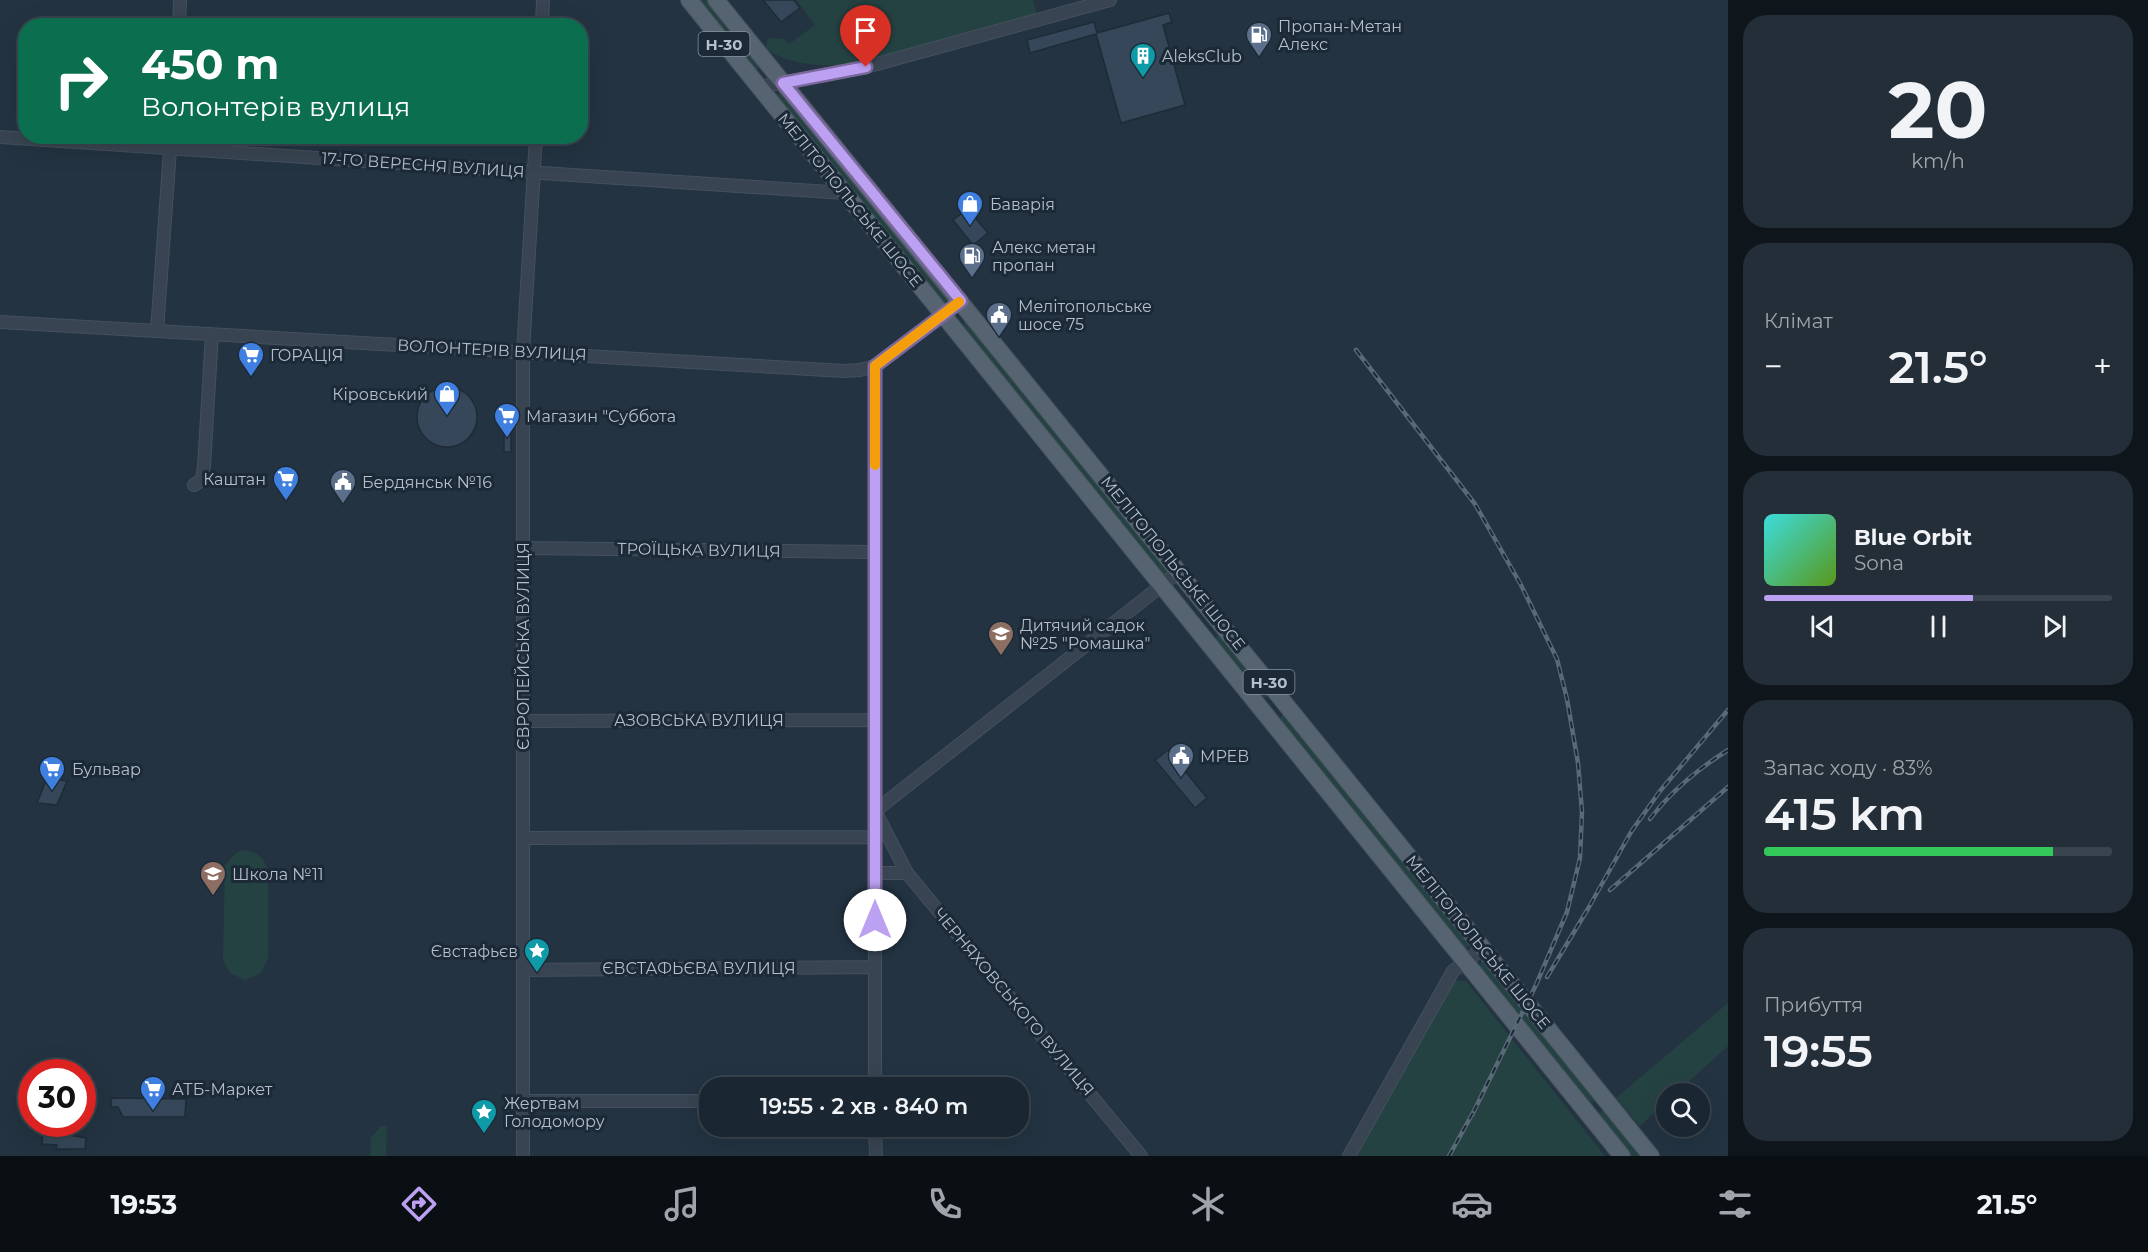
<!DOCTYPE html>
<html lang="uk">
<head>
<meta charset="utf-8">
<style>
  :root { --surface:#1a2631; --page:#232e39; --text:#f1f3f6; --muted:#9fa5ab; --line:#38434d; --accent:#bca0f2 }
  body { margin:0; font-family:Montserrat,sans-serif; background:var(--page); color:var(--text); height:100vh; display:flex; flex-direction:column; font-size:22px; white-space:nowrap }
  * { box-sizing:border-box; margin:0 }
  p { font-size:20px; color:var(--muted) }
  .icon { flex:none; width:33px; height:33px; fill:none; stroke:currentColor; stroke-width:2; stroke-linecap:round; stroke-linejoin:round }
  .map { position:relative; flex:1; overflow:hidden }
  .details { display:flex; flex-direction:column; gap:15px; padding:15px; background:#0e151b; width:420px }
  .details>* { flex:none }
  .banner { position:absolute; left:18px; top:18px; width:570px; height:126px; border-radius:24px; box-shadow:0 6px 24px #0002,0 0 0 2px var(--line); background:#0b6e4f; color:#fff; overflow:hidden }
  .controls { position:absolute; left:1656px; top:1083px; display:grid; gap:12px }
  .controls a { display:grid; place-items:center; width:54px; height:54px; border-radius:50%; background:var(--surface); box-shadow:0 6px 24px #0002,0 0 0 2px var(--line); font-size:30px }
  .speed { position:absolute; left:18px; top:1059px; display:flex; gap:12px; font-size:30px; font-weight:700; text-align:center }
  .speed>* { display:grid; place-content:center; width:78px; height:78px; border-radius:50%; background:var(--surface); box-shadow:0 6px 24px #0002,0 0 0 2px var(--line); line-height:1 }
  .speed .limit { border:9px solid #d22; background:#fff; color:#111 }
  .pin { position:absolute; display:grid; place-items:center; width:51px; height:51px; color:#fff; margin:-62px -26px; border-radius:50% 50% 50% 0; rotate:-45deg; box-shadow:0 0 6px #0007 }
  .pin .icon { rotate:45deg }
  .me { position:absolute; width:66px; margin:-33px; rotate:0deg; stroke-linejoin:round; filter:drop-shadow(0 0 4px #0008) }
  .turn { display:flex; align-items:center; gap:21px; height:126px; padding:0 24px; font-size:27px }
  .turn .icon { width:78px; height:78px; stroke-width:2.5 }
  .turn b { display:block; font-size:42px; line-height:51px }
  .big { font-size:45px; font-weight:600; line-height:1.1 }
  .details .tile { flex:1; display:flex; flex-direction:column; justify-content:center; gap:9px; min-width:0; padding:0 21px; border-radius:24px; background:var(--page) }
  .details .dial { align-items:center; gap:0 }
  .dial b { font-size:78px; line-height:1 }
  .song { display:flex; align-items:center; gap:18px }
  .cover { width:72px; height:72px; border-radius:9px; background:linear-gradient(135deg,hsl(180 70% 55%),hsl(90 70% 35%)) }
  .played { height:6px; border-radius:3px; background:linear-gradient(90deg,var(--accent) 60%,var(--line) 60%) }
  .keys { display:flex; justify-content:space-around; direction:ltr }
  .heat { display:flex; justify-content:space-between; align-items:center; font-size:33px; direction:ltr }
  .charge { height:9px; border-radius:4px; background:linear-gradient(90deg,#34c759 83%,var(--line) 0) }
  .trip { position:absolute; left:699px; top:1077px; width:330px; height:60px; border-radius:24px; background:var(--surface); box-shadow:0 6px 24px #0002,0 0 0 2px var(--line); font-weight:600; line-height:60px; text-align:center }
  .menu { display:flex; height:96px; justify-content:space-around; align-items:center; background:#0a0f14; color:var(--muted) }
  .menu .icon { width:42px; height:42px }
  .menu .on { color:var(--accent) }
  .menu b { font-size:27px; color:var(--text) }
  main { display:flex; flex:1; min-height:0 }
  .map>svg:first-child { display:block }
  .green { fill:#254242 }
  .building { fill:#354758; stroke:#1f2b38; stroke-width:1.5 }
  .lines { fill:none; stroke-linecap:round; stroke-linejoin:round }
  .minor-casing { stroke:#44505d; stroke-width:14 }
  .major-casing { stroke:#44505d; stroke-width:18 }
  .minor { stroke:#384451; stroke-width:12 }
  .major { stroke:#566471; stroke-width:16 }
  .rail-casing { stroke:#596978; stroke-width:4.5 }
  .rail { stroke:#1c2936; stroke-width:2; stroke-dasharray:7; stroke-linecap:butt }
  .route-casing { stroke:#7a689d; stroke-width:15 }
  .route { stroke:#bca0f2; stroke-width:10 }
  .slow { stroke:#f59e0b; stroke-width:10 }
  .labels { text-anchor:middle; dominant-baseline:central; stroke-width:6; stroke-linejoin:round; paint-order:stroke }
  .shield { fill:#1c2936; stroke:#86929e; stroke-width:1.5 }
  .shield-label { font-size:15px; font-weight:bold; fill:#b4bfcb }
  .poi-label { font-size:16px; fill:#b4bfcb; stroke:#1c2936; text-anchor:start }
  .street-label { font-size:16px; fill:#b4bfcb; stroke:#1c2936 }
</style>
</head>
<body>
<main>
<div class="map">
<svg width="1728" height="1156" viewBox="0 0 1728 1156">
  <rect width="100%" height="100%" fill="#233341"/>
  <path class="green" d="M697,0H709L760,67L759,69L755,70Z
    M796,0H1033L1037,15L850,65C820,66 792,66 766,49L767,40L769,38L784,39L789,44L815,25Z
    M780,92L950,301L948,303L944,304L776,96Z
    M965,320L1171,572L1165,577L962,327Z
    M1219,634L1269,695L1267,697L1263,698L1215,639Z
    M1283,714L1470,943L1468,947L1464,948L1280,719Z
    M245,850C259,853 266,859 268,873V958L261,973L245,980L230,973L223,959L225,865L237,852Z
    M1482,960L1596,1100L1595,1102H1588L1479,967Z
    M1454,981H1466L1605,1156H1354Z
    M1728,1003V1046L1676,1093L1666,1094V1102L1640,1126L1616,1098Z
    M1604,1109L1643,1156H1631L1599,1116V1112Z
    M381,1126H387L386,1156H370L371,1138Z"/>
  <path class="building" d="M763,0H794L800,8L781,22Z
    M1169,13L1172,22L1163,25L1185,105L1121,123L1096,34L1030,53L1027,40L1094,22L1097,33Z
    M968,209L988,233L973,245L953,220Z
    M417 417a30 30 0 1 1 60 0a30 30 0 1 1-60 0Z
    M504,427H511V452H504Z
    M1168,750L1207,798L1195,808L1155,760Z
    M47,778L67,781L57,805L37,803Z
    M111,1098L186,1099L185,1117H123L118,1107H111Z
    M58,1133L86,1138L85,1149H56L57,1145L42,1144L43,1134L57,1135Z"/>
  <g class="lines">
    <defs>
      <path id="minor" d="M179,26L180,0
        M542,26L543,0
        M759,87L866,67L1110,0
        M0,137L845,193
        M0,322L844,371L860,370L875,366L961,301
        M157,331L171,136
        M875,366V1088
        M194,485L202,480L204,466L212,334
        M523,548L875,552
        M523,721L875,720
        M523,838L875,837
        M875,873H907L1141,1156
        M907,873L875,811L1180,571
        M523,970L875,967
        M523,1101H710
        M875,1126L876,1156
        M523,1156V352L536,136
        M1349,1156L1453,971L1482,949"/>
      <path id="major" d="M689,0L1622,1156
        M716,0L1651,1156"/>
    </defs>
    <use href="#minor" class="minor-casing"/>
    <use href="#major" class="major-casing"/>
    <use href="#minor" class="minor"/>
    <use href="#major" class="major"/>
    <defs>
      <path id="rail" d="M1356,350L1475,504L1521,585L1557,659L1567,699L1578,763L1582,812L1580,858L1567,912L1536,985L1472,1115
        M1650,819C1671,791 1698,769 1728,750
        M1610,890L1728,787
        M1547,977L1589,907L1631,832L1660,791L1728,710
        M1449,1156L1475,1109"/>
    </defs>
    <use href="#rail" class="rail-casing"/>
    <use href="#rail" class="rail"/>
  </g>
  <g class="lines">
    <defs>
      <path id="route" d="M866,67L783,83L961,301L875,366V920"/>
    </defs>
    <use href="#route" class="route-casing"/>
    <use href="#route" class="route"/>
    <path class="slow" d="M875,465V366L959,302"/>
  </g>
  <defs>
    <symbol id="fuel-pin" viewBox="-11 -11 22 30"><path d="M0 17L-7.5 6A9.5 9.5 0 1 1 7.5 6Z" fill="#5c6f8a" stroke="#1c2936"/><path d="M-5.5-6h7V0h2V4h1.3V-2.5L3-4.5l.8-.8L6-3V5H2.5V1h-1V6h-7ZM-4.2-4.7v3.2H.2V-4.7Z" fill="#fff"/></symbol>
    <symbol id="building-pin" viewBox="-11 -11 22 30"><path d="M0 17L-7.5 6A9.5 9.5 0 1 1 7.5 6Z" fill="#0f9aa8" stroke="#1c2936"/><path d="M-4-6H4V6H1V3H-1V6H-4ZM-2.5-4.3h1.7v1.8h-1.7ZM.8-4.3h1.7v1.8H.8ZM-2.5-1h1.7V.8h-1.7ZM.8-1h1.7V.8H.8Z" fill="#fff"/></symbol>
    <symbol id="shop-pin" viewBox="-11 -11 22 30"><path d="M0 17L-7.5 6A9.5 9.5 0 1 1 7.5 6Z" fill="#3f7fe0" stroke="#1c2936"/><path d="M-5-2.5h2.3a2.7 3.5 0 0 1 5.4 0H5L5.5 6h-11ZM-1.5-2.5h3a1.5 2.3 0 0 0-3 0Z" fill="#fff"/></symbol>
    <symbol id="civic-pin" viewBox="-11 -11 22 30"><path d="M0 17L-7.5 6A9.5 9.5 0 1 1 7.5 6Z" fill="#5c6f8a" stroke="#1c2936"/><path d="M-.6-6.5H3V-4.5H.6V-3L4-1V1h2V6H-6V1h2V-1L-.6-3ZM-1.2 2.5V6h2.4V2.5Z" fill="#fff"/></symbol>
    <symbol id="supermarket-pin" viewBox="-11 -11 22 30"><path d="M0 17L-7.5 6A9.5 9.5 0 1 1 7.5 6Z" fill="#3f7fe0" stroke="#1c2936"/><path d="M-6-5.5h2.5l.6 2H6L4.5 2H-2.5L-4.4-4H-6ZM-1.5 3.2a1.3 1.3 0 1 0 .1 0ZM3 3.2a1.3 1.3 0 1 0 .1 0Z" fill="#fff"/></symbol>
    <symbol id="school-pin" viewBox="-11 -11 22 30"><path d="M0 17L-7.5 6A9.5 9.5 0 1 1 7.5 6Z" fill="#8d6e63" stroke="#1c2936"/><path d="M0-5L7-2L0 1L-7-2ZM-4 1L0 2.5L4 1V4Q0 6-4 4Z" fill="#fff"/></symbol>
    <symbol id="sight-pin" viewBox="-11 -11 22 30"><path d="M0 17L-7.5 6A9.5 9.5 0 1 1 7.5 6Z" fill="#0f9aa8" stroke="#1c2936"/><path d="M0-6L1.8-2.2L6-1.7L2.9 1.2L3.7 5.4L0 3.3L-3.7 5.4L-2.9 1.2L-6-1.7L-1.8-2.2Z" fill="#fff"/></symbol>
  </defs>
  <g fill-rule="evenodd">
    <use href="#fuel-pin" x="1244" y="20" width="30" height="40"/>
    <use href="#building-pin" x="1128" y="41" width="30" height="40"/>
    <use href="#shop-pin" x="955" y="189" width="30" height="40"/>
    <use href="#fuel-pin" x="957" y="241" width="30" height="40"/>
    <use href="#civic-pin" x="984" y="300" width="30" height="40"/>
    <use href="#supermarket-pin" x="236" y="340" width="30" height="40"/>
    <use href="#shop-pin" x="432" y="379" width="30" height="40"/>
    <use href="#supermarket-pin" x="492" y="401" width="30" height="40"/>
    <use href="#supermarket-pin" x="271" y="464" width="30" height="40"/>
    <use href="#civic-pin" x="328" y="467" width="30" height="40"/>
    <use href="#school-pin" x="986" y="619" width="30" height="40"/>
    <use href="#civic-pin" x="1166" y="741" width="30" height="40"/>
    <use href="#supermarket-pin" x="37" y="754" width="30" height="40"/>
    <use href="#school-pin" x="198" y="859" width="30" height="40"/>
    <use href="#sight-pin" x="522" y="936" width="30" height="40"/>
    <use href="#supermarket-pin" x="138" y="1074" width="30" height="40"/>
    <use href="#sight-pin" x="469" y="1097" width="30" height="40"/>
  </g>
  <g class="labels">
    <g class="shield">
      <rect x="698.5" y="32" width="51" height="24" rx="4.5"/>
      <rect x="1243.5" y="670" width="51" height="24" rx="4.5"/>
    </g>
    <g class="shield-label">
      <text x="724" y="44">Н-30</text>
      <text x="1269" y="682">Н-30</text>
    </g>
    <g class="poi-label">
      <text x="1278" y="26">Пропан-Метан<tspan x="1278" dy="18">Алекс</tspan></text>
      <text x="1162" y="56">AleksClub</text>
      <text x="990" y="204">Баварія</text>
      <text x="992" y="247">Алекс метан<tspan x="992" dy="18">пропан</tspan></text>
      <text x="1018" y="306">Мелітопольське<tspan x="1018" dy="18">шосе 75</tspan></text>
      <text x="270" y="355">ГОРАЦІЯ</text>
      <text x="428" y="394" text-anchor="end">Кіровський</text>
      <text x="526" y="416">Магазин "Суббота</text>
      <text x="266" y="479" text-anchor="end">Каштан</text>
      <text x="362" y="482">Бердянськ №16</text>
      <text x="1020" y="625">Дитячий садок<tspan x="1020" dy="18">№25 "Ромашка"</tspan></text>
      <text x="1200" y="756">МРЕВ</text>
      <text x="72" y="769">Бульвар</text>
      <text x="232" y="874">Школа №11</text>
      <text x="518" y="951" text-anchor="end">Євстафьєв</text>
      <text x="172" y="1089">АТБ-Маркет</text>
      <text x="504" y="1103">Жертвам<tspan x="504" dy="18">Голодомору</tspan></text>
    </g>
    <g class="street-label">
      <text transform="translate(423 165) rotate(4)">17-ГО ВЕРЕСНЯ ВУЛИЦЯ</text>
      <text transform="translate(850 200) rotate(51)">МЕЛІТОПОЛЬСЬКЕ ШОСЕ</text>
      <text transform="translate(492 350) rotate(3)">ВОЛОНТЕРІВ ВУЛИЦЯ</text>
      <text transform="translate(699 550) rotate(1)">ТРОЇЦЬКА ВУЛИЦЯ</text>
      <text transform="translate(1173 563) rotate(51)">МЕЛІТОПОЛЬСЬКЕ ШОСЕ</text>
      <text transform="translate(523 646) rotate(-90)">ЄВРОПЕЙСЬКА ВУЛИЦЯ</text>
      <text x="699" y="720">АЗОВСЬКА ВУЛИЦЯ</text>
      <text transform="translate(1478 942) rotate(51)">МЕЛІТОПОЛЬСЬКЕ ШОСЕ</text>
      <text x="699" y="968">ЄВСТАФЬЄВА ВУЛИЦЯ</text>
      <text transform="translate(1014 1002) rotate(50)">ЧЕРНЯХОВСЬКОГО ВУЛИЦЯ</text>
    </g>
  </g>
</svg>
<div class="controls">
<a><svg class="icon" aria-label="search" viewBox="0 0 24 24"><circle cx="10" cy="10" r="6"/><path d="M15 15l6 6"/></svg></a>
</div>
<div class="speed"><div class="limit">30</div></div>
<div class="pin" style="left:866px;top:67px;background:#d93025"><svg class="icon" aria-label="arrive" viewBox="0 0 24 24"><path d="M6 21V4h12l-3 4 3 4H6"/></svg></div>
<svg class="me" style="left:875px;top:920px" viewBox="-20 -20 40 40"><circle r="19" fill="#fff"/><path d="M0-13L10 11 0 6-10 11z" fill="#bca0f2"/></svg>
<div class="trip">19:55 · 2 хв · 840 m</div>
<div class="banner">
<div class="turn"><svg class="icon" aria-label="right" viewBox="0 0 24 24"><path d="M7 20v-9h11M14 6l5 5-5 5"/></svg><div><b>450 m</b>Волонтерів вулиця</div></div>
</div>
</div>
<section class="details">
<div class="tile dial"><b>20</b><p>km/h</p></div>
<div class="tile"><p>Клімат</p>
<div class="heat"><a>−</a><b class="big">21.5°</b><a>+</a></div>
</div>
<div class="tile">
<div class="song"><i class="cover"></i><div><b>Blue Orbit</b><p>Sona</p></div></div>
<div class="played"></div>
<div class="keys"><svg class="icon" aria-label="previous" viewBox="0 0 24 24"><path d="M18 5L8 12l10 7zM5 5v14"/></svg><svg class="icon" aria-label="pause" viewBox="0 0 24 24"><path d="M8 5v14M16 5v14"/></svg><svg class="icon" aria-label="next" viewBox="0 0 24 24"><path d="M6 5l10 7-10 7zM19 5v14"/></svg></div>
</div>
<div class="tile"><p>Запас ходу · 83%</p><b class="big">415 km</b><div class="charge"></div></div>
<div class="tile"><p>Прибуття</p><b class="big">19:55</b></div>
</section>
</main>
<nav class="menu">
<b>19:53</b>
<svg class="icon on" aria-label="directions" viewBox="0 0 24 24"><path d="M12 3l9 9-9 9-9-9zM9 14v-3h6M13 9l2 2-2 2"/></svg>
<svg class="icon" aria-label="music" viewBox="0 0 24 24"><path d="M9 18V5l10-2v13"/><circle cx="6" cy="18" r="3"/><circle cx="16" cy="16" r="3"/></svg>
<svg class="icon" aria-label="phone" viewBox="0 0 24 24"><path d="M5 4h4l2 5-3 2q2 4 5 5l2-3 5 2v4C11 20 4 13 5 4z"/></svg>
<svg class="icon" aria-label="climate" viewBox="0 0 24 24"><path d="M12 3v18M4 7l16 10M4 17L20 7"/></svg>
<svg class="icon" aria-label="car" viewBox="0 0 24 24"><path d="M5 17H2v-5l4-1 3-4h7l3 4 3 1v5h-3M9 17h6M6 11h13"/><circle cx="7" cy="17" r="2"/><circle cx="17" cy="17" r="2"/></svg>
<svg class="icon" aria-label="filters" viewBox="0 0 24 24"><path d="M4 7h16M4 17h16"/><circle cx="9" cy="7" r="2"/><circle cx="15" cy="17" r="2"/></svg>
<b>21.5°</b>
</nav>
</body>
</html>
